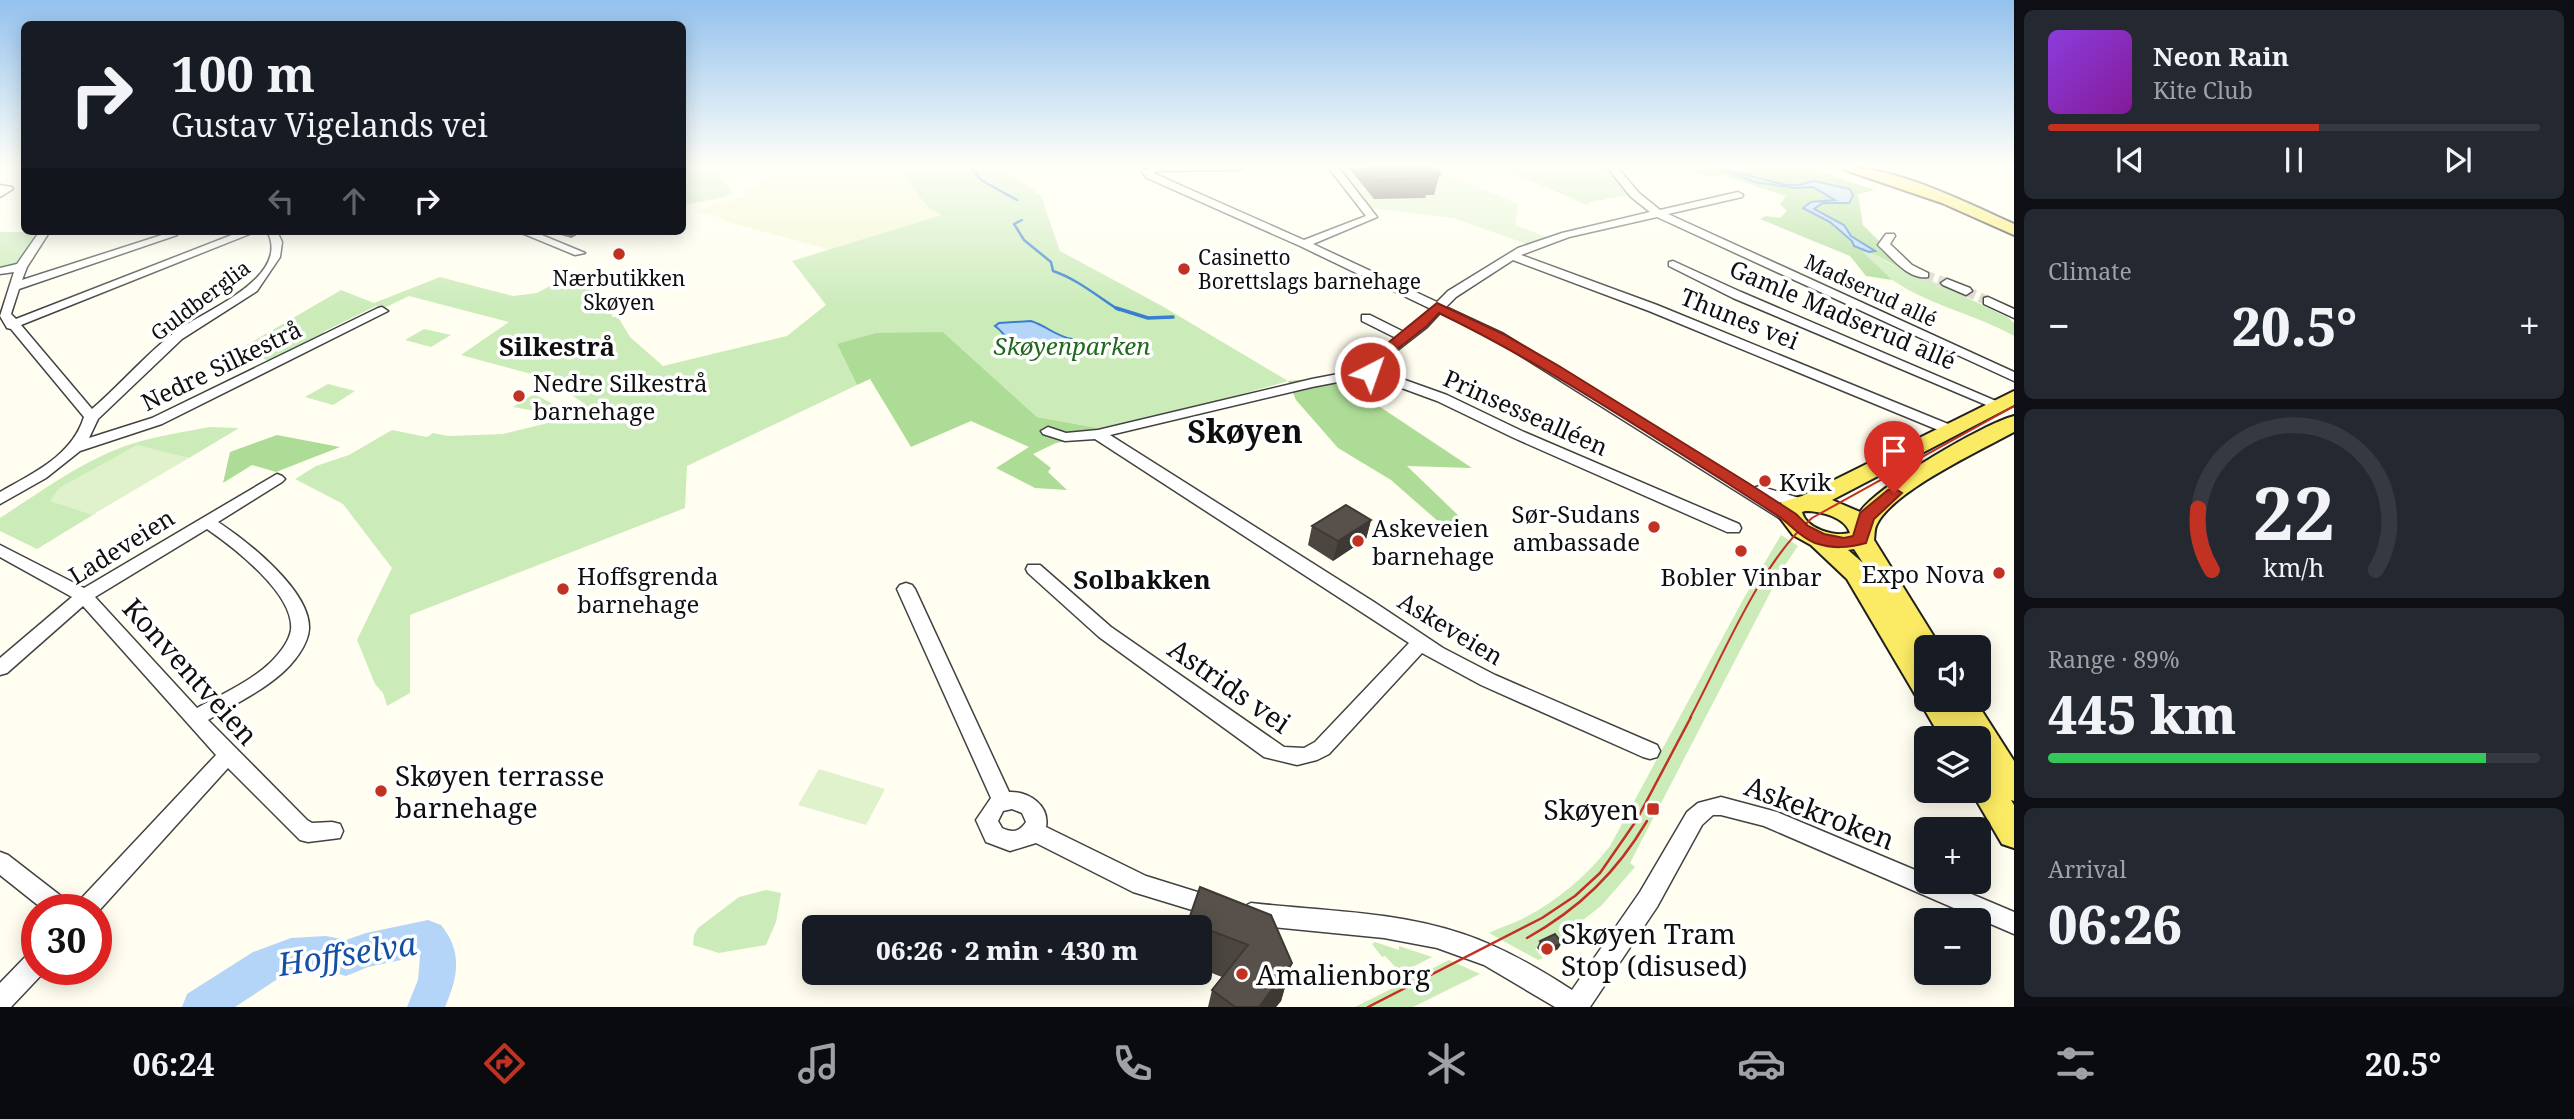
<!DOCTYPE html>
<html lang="en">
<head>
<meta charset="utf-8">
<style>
  :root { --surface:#171b24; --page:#242831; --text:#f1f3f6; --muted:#9ea1a6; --line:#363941; --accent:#c23223 }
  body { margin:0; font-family:"Noto Serif",serif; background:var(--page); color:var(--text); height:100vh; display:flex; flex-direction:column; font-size:26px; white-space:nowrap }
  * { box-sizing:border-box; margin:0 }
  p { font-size:23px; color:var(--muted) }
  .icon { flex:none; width:38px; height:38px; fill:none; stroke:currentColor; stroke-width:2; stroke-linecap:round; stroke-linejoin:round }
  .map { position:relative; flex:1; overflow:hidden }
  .drawer { display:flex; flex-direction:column; gap:10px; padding:10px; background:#0d0f14; width:560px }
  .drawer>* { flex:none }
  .top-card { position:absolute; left:21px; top:21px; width:665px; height:214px; border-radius:10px; box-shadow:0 4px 18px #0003; background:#171b24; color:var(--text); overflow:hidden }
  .buttons { position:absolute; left:1914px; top:635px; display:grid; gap:14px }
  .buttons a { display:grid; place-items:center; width:77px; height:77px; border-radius:10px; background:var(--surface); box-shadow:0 4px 18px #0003; font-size:35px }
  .speed { position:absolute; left:21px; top:894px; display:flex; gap:14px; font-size:35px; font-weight:700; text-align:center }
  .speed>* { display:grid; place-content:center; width:91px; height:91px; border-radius:50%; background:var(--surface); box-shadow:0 4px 18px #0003; line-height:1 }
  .speed .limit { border:10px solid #d22; background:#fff; color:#111 }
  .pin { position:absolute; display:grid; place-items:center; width:60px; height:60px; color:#fff; margin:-72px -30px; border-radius:50% 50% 50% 0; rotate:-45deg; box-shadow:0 0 7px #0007 }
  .pin .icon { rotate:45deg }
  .me { position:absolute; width:77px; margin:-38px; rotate:41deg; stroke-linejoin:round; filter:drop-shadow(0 0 5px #0008) }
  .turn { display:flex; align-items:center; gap:24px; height:147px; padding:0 35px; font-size:32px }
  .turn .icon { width:91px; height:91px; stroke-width:2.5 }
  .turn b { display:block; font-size:49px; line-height:60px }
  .lanes { display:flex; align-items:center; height:66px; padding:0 35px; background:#0003; justify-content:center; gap:35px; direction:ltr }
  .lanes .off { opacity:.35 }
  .big { font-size:52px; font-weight:800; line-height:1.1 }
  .drawer .tile { flex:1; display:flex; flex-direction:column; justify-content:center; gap:10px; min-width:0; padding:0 24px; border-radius:10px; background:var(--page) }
  .drawer .dial { align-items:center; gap:0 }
  .dial svg { height:182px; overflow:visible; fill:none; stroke:var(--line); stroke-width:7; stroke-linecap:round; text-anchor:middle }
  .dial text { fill:var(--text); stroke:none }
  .song { display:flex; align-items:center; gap:21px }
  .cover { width:84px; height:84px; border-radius:10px; background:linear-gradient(135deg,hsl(270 70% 55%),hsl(290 70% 35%)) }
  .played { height:7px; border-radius:4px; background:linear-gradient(90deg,var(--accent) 55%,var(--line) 55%) }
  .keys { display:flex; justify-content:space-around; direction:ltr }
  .heat { display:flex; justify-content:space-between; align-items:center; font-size:38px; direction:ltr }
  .charge { height:10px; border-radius:5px; background:linear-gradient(90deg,#34c759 89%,var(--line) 0) }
  .trip { position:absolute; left:802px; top:915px; width:410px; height:70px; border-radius:10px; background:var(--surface); box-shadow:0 4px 18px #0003; font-weight:800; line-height:70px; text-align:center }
  .tab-bar { display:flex; height:112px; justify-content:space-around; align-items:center; background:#090b0e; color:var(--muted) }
  .tab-bar .icon { width:49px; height:49px }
  .tab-bar .selected { color:var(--accent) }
  .tab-bar b { font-size:32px; color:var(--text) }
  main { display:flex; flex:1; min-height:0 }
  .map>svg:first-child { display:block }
  .farmland { fill:#f4f6cf }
  .green { fill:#cbebb9 }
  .forest { fill:#addc97 }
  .pitch { fill:#dff2cb }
  .water { fill:#b4d5f7; stroke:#397fd0; stroke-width:2 }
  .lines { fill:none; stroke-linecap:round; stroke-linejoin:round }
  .stream-far1 { stroke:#397fd0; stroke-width:2.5 }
  .stream { stroke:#397fd0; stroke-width:3.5 }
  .river { fill:#b4d5f7; fill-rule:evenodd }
  .minor-tunnel { stroke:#dbdace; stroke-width:10; stroke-dasharray:10 5; stroke-linecap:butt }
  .minor-casing { stroke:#424242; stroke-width:3 }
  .primary-casing { stroke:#202020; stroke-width:4 }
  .minor { fill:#fff; fill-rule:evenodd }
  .primary { fill:#fbeb64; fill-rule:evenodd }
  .tram-far1 { stroke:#c23223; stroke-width:2 }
  .tram { stroke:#c23223; stroke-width:2.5 }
  .wall { fill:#4c4640 }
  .shaded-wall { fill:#3e3934 }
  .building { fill:#58514b; stroke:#3e3934; stroke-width:2 }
  .route { fill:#c23223; stroke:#7e2017; stroke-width:2 }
  .poi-dot { fill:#c23223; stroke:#fff; stroke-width:2.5 }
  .labels { text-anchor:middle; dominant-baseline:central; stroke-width:7; stroke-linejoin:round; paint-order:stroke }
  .far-poi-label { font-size:21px; fill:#0f0f0f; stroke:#fff; text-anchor:start }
  .far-street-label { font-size:21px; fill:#0f0f0f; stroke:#fff }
  .street-label { font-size:24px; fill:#0f0f0f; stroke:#fff }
  .park-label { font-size:24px; font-style:italic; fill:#22681d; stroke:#fff }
  .poi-label { font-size:24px; fill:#0f0f0f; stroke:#fff; text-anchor:start }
  .neighbourhood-label { font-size:26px; font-weight:bold; fill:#0f0f0f; stroke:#fff }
  .near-street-label { font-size:28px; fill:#0f0f0f; stroke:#fff }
  .near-poi-label { font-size:28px; fill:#0f0f0f; stroke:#fff; text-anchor:start }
  .district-label { font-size:32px; font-weight:bold; fill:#0f0f0f; stroke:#fff }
  .near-water-label { font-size:32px; font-style:italic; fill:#1451a4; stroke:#fff }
</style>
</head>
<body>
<main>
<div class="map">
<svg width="2014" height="1007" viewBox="0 0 2014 1007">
  <rect width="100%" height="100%" fill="#fffef0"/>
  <path class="farmland" d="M784,167H908L907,181L912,188L929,208L943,215L831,250L728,222L716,216L702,214L697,210L746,196L744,193Z"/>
  <path class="green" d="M684,167H713L732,192L725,197L683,205Z
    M908,167H1000L1041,196L1060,251L1162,306L1288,381L1114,431L1037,417L943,332L837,344L857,385L687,466L685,508L410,615V693L387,706L383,693L375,684L357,640L392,568L343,504L295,479L316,466L349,455L392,430L427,437L433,433L448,436L503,434L568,418L585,404L546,378L461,355L509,322L409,296L384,308L376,306L323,332L329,335L272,362L259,357L248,363L226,357L341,290L374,303L440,277L513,296L537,293L575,272L595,270L599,293L613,317H618L630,337L663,366L787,336L826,305L792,261L942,215L929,208L907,181Z
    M1499,167H1605L1629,195L1590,202L1587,205Z
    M0,232H39L15,264L0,267Z
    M1861,252C1885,254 1878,260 1896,266C1934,281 1970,299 2007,317L2014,323V336C1975,314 1931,306 1894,281C1882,274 1872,262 1861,252Z
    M424,329L451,335L431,347L405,340Z
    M328,384L355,391L333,405L305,397Z
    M534,394L557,406L551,420L533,423L536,411L513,407Z
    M210,427L239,428L189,458L135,446L96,513L37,549L0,531V518C42,491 83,460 131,444C156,436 183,432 210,427Z
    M1781,535L1798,546L1783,568L1630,863L1635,867L1601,906L1569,931L1556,947L1551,941L1535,949L1543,958L1538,960L1489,933C1499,928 1509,925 1520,920C1555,903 1586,877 1610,846L1745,596Z
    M766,890L781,893L776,922L766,945L719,953L693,945L694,935L698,928L739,897Z
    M1375,942L1399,950V946L1432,957L1401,973L1385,956L1382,957L1372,944Z
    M1449,960L1480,974L1413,1007H1355Z"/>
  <path class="forest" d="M1682,167H1805L1875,190L1858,194L1863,225L1882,244L1910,264L1902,268C1885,263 1882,254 1863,252L1892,280L1866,276L1850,256L1760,219L1766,216L1780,218L1787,211L1780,204L1786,196L1721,175L1710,176Z
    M943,332L1037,417L1114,431L1056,443L1033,454L1051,468L1048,472L1067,490L1035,488L996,468L1029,447L971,421L911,447L870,379L857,385L837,344L876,333Z
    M1335,377L1472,468L1407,466L1462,519L1448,530L1391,480L1338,448L1296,400L1288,381Z
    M277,435L340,447L276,472L252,465L223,483L230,452Z"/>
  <path class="pitch" d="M1338,167H1431L1518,204L1515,225L1546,237L1527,244L1453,218L1369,208Z
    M137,445L189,458L92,515L50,501L59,488Z
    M819,769L885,789L866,825L798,805Z"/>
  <path class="water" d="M1715,167L1786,185H1799L1814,181L1850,189L1853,196L1849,203H1823L1814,209L1844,225L1851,236L1875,251L1869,252L1854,246L1852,241L1830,222L1803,208L1811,202L1835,200L1813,187L1794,188L1755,182Z
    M1031,321C1047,326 1055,336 1072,339L1074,342L1070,345L1046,343C1013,371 1017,342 995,326L999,323Z"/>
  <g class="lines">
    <path class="stream-far1" d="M971,167L981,180L1017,200
      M1022,220L1014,224L1024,240L1051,262L1053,271C1077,279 1097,296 1119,310"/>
    <path class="stream" d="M1116,308L1148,318L1173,317"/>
    <path class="river" d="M428,920L441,925C463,952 458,977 445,1007H407L418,980L420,956L368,967L346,976L326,970L292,972L279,978L235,1007H182L187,994L253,952L291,938L326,936L346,940L366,933Z"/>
    <path class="minor-tunnel" d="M1924,275L1947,283
      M1966,291L1988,301"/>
    <defs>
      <path id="minor" d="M1151,167H1244L1239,170L1158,171L1153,173L1304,240L1366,216L1328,167H1338L1377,217L1313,244L1437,302L1448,291L1518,248L1562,233L1650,212L1631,197L1607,167H1617L1639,193L1660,210L1738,192L1743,195L1742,197L1668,214L2014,372V381L1657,217L1569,237L1521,255L1657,305L1953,426L1955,429L1953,432H1943L1649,311L1513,260L1456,297L1446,307L1502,333L1754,488L1759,486L1806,500L1808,503L1806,506L1800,508L1775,501L1798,517L1796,521H1784L1494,339L1440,313L1427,327L1378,365L1377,370L1447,395L1524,432L1739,524L1741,528L1739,532H1727L1514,438L1437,401L1369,376L1312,387L1110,435L1374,602L1443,648L1495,675L1657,745L1660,751L1657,757L1650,759L1643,757L1481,685L1422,653L1329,754L1317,760L1297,765L1264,757L1099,637L1028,573L1026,569L1028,565H1040L1111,627L1284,747L1304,748L1315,742L1409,643L1095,439L1065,441L1043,434L1041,431L1048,427L1066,433L1098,430L1312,379L1364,369L1367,360L1396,338L1362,321V315H1370L1404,332L1431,309L1300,246L1147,178L1142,172Z
        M0,185L12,187L13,189L0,197Z
        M40,231H50L27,267L22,280L168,233L177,235L19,289L11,314L16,319L242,231H257L21,325L92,409C120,385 145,355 175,332C201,312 293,278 267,231H277L282,242L280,257L257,291L182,339L98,419L89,438L152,418L378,308L382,307L388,311L162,424L80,451L46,478L0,504V492C33,473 72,456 84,417L11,329L7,328L0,316L14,272L0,274V268L17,264Z
        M517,231H532L585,253L575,255Z
        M1886,234H1894L1895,236L1890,244L1912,265L1928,273V277C1909,280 1893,259 1880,247L1878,245Z
        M1673,261L1741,292L2003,404L2001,407H1991L1733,298L1669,266V262Z
        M1947,279L1970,288L1972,291L1966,295L1943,285L1941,283Z
        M1988,297L2014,309V318L1984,304V298Z
        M277,474L282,476L285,479L282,482L218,522C247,541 311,591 309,629C308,645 293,664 281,674C259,693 233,705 208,720L307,820L312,823L332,822L340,824L343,831L340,838L308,842L300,840L228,768L96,914V910H44L0,875V852L8,855L70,903L74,910L77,903L216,755L83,606L7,673L0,675V658L72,597L0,557V545L84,588ZM207,529C233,547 295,594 291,630C289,642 279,654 271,662C250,682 222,694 197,708L95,597Z
        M906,583L912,585L915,589L1009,792C1029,791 1050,806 1046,827L1146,876L1223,900L1227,907L1223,914L1215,917L1133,892L1036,843L1010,851L986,842L976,820L991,798L897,589L900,585ZM1012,809L1022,813L1026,822C1019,832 1013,833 1002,828L998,821L1003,811Z
        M1721,797L1777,812L1927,875V882H1943L2014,912V934L1764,826L1721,815H1713L1702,825L1657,907L1590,1007H1555L1484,965L1437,948L1384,938L1251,925L1243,921L1239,914L1243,907L1251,903C1322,911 1395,911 1463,934C1502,947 1538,968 1572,990L1640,892L1687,812L1698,803Z
        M37,951V970H46L11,1007H0V983L28,954Z"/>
      <path id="primary" d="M1843,167C1896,167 1965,202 2014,224V235L1942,203L1845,170Z
        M2014,391V405L1832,500L1860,512C1878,486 1983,424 2014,416V432C1981,450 1893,491 1877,524C1874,529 1875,534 1874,540L1941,648H1927V658L1923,657L1927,663V700H1975L2014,761V801L2011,800L2014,805V848L2002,844L1971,791H1979V763L1982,764L1979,759V738H1941L1919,700L1921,697L1916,696L1847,579L1811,545L1793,535L1777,514L1782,502L1802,496ZM1805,511C1821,511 1845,517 1850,533C1834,537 1806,529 1802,512ZM1854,549L1863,563L1848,550Z"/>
    </defs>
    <use href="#minor" class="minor-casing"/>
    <use href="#primary" class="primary-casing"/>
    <use href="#minor" class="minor"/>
    <use href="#primary" class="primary"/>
    <path class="tram-far1" d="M1690,718C1723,656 1760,563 1812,518L2014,406"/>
    <path class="tram" d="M1527,938C1579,909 1617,872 1647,821
      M1368,1007L1542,918L1575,896L1600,873L1636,821L1691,717"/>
  </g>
  <path class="wall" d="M1348,167H1435L1440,173L1434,195H1426L1425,198L1374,199Z
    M548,231H584L571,238Z
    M1371,520L1366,539L1333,561L1308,545L1312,526Z
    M1188,922L1292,963L1281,1001L1276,1007H1208L1212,990L1222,977L1199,968V928H1187Z
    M1540,941L1558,949L1544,956L1537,948Z"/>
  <path class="shaded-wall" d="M569,231H584L571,238Z
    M1371,520L1366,539L1333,561L1338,541Z
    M1562,943L1558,949L1544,956L1548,950Z
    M1292,963L1281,1001L1276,1007H1259Z"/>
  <path class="building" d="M1367,167H1435L1440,173H1437L1439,175H1427L1430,178L1378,180Z
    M1346,505L1371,520L1338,541L1312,526Z
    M1200,887L1271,915L1292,963L1259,1007H1235L1212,990L1248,945L1188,922Z
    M1555,934L1562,943L1548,950L1540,941Z"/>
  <linearGradient id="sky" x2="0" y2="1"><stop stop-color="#93c1ee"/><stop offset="0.54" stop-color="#fffff8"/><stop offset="1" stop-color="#fffff8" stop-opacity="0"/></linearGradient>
  <rect width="2014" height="308" fill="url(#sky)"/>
  <path class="route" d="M1437,303L1503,334L1559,366L1748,483L1796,514L1808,526L1824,534L1844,538L1853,536L1860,513L1888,490L1894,488L1902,493L1874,519L1866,543C1848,548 1833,549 1815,543C1800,537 1793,527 1781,518C1763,506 1745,495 1727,483C1633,424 1540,362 1439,313L1427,326L1378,364L1374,375H1365L1363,372L1367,360Z"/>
  <g class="poi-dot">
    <circle cx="619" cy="254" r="7"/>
    <circle cx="1184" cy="269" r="7"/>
    <circle cx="519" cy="396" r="7"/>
    <circle cx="1765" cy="481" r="7"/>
    <circle cx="1654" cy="527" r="7"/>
    <circle cx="1358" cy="541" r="7"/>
    <circle cx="1741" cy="551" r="7"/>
    <circle cx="1999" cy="573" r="7"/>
    <circle cx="563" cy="589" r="7"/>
    <circle cx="381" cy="791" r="7"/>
    <rect x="1646" y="802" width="14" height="14" rx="3.5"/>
    <circle cx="1547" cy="949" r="7"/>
    <circle cx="1242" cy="974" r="7"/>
  </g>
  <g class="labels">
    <g class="far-poi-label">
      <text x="1198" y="257">Casinetto<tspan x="1198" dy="24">Borettslags barnehage</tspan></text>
      <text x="619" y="278" text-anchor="middle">Nærbutikken<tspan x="619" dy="24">Skøyen</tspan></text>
    </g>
    <g class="far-street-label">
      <text transform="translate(1871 290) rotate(25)">Madserud allé</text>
      <text transform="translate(200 300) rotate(-37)">Guldberglia</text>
    </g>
    <g class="street-label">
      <text transform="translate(1843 314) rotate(23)">Gamle Madserud allé</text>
      <text transform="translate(1740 318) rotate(22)">Thunes vei</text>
      <text transform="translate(221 365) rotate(-26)">Nedre Silkestrå</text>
      <text transform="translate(1526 412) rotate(24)">Prinsessealléen</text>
      <text transform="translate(121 546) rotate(-32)">Ladeveien</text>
      <text transform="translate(1451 628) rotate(31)">Askeveien</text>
    </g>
    <g class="park-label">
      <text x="1072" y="345">Skøyenparken</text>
    </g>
    <g class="poi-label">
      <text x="533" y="382">Nedre Silkestrå<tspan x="533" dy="28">barnehage</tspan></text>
      <text x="1779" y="481">Kvik</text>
      <text x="1640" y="513" text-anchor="end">Sør-Sudans<tspan x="1640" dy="28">ambassade</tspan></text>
      <text x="1372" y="527">Askeveien<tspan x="1372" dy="28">barnehage</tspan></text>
      <text x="1985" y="573" text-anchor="end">Expo Nova</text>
      <text x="577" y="575">Hoffsgrenda<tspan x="577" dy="28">barnehage</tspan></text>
      <text x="1741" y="576" text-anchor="middle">Bobler Vinbar</text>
    </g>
    <g class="neighbourhood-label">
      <text x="557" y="346">Silkestrå</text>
      <text x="1142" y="579">Solbakken</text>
    </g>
    <g class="near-street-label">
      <text transform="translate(191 671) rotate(48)">Konventveien</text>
      <text transform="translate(1230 685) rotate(35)">Astrids vei</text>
      <text transform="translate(1820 812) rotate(21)">Askekroken</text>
    </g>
    <g class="near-poi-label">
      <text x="395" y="775">Skøyen terrasse<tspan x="395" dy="32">barnehage</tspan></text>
      <text x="1639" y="809" text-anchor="end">Skøyen</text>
      <text x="1561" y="933">Skøyen Tram<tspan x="1561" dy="32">Stop (disused)</tspan></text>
      <text x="1256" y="974">Amalienborg</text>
    </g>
    <g class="district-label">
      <text x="1245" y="430">Skøyen</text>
    </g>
    <g class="near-water-label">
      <text transform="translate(347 953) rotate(-9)">Hoffselva</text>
    </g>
  </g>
</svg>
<div class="buttons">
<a><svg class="icon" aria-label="sound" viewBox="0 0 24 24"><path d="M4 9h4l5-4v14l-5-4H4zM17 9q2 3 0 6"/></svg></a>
<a><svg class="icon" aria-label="layers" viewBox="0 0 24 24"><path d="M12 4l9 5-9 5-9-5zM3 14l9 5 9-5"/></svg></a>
<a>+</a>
<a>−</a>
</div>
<div class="speed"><div class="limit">30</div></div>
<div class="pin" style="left:1894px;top:493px;background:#d93025"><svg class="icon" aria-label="arrive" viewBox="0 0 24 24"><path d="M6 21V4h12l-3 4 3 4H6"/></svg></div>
<svg class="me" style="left:1370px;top:372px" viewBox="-20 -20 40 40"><circle r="17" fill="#c23223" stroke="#fff" stroke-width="3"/><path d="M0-11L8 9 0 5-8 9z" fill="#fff"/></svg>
<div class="trip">06:26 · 2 min · 430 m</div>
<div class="top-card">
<div class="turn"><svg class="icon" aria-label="right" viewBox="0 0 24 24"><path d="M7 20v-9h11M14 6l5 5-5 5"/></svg><div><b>100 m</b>Gustav Vigelands vei</div></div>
<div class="lanes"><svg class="icon off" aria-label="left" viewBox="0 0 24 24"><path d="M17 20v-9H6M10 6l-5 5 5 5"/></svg><svg class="icon off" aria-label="ahead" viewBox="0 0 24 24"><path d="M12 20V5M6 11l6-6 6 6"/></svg><svg class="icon" aria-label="right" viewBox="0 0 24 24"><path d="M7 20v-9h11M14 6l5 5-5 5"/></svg></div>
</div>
</div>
<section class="drawer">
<div class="tile">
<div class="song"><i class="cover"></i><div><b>Neon Rain</b><p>Kite Club</p></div></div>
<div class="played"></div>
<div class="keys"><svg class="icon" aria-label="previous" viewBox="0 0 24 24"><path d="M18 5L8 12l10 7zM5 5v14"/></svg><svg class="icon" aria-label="pause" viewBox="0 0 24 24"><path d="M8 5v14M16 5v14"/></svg><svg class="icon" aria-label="next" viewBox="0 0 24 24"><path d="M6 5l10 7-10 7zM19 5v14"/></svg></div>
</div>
<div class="tile"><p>Climate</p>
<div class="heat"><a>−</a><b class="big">20.5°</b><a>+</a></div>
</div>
<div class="tile dial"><svg viewBox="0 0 100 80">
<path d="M14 69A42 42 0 1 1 86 69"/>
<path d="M14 69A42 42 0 0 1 8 42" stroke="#c23223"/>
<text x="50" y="56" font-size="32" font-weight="700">22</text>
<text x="50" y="72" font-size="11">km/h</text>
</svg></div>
<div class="tile"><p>Range · 89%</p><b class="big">445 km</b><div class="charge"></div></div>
<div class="tile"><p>Arrival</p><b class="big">06:26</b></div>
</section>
</main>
<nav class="tab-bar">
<b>06:24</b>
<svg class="icon selected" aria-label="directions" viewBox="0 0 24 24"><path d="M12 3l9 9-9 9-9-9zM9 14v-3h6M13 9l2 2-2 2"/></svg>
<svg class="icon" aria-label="music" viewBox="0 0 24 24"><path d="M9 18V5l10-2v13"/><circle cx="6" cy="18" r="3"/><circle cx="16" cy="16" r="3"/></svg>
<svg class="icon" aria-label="phone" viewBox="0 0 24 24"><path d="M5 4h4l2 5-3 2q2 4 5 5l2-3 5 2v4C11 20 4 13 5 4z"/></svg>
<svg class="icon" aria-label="climate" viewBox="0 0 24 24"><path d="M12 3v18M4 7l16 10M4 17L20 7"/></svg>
<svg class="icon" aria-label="car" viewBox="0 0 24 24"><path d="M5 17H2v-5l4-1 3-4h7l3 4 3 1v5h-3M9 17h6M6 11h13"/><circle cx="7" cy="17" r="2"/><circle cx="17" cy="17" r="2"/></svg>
<svg class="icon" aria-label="filters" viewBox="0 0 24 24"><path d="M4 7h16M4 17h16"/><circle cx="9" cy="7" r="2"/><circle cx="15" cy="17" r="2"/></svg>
<b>20.5°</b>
</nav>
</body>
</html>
